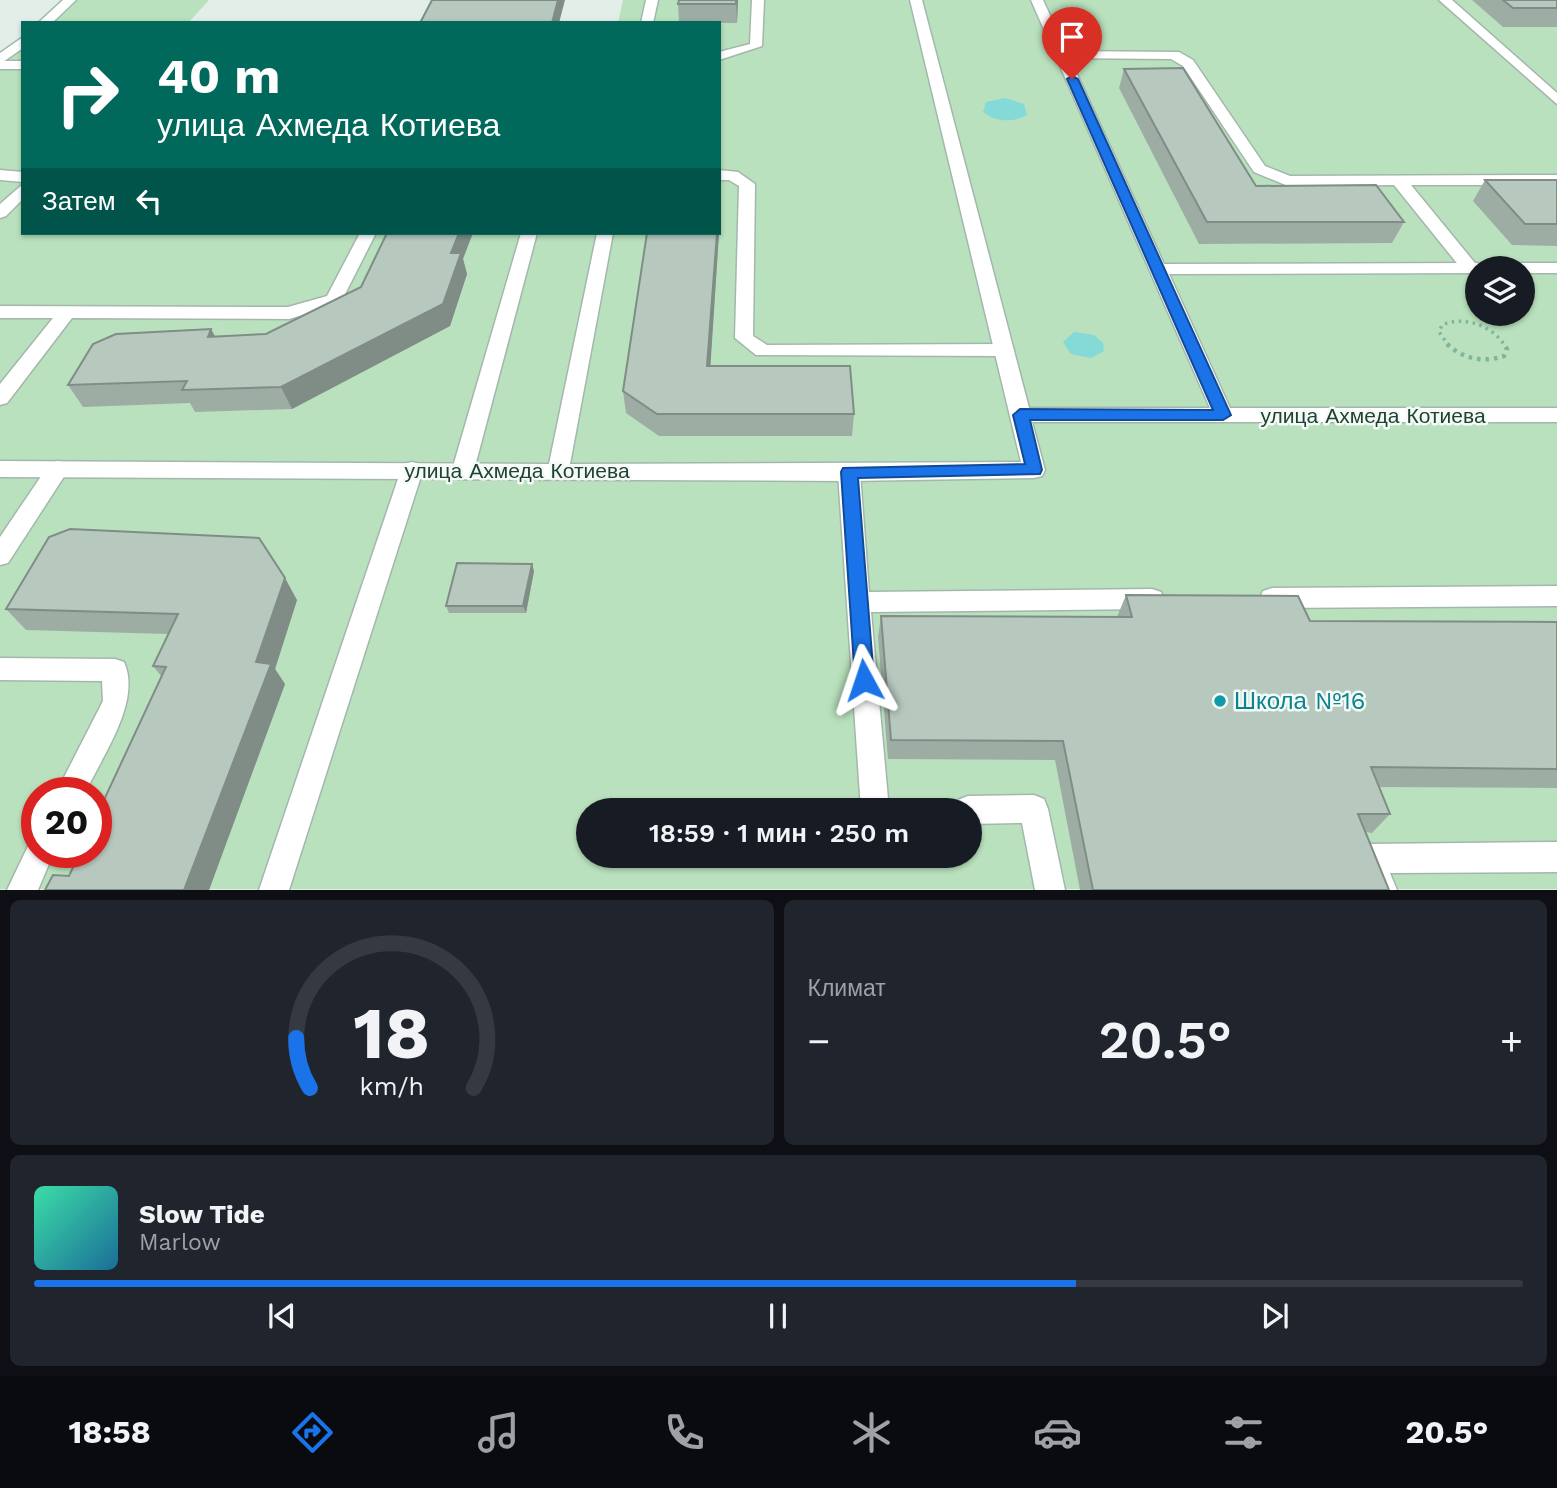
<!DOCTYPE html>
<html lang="ru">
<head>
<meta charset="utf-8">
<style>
  :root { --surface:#171b24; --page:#20242c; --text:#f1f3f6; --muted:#9ea1a6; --line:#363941; --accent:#1a73e8 }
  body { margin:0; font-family:"Work Sans",sans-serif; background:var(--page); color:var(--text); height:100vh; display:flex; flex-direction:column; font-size:26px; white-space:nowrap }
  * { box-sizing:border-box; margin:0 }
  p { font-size:23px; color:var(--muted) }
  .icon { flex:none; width:38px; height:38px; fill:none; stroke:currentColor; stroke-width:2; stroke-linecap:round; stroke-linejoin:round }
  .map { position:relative; height:890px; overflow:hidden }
  .details { display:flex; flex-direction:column; gap:10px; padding:10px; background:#0d0f14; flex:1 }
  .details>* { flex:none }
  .hud { position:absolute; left:21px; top:21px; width:700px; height:214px; border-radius:0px; box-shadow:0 2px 5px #0004; background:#00695c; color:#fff; overflow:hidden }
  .controls { position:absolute; left:1465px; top:256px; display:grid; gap:14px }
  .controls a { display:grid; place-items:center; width:70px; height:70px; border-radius:50%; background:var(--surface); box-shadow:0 2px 5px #0004; font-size:35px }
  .speed { position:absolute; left:21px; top:777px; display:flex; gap:14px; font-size:35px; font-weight:700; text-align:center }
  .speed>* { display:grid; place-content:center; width:91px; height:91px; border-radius:50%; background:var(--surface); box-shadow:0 2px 5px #0004; line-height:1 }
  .speed .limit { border:10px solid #d22; background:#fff; color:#111 }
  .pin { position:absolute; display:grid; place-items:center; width:60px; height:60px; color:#fff; margin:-72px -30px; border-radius:50% 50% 50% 0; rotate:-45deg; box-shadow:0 0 7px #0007 }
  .pin .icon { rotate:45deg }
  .me { position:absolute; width:77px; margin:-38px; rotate:355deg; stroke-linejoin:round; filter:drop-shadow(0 0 5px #0008) }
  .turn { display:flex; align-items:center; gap:24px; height:147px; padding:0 21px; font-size:32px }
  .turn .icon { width:91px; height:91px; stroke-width:2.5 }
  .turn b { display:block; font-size:49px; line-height:60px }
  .then { display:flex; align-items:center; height:66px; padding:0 21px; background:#0003; gap:14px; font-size:26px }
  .big { font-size:52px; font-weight:600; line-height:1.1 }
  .details .widget { flex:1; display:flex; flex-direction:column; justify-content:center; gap:10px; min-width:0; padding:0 24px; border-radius:10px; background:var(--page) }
  .details .dial { align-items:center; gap:0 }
  .dial svg { height:182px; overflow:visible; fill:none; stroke:var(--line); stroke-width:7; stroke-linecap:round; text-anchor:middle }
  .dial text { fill:var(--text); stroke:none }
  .song { display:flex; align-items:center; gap:21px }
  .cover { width:84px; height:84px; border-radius:10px; background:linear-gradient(135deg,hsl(160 70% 55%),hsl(200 70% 35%)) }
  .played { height:7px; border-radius:4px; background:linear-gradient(90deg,var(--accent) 70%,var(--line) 70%) }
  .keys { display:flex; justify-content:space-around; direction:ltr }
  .heat { display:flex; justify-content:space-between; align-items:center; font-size:38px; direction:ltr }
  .details .tiles { flex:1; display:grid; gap:10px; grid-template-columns:1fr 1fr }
  .widget:last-child { grid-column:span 2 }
  .trip { position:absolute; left:576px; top:798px; width:406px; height:70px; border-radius:35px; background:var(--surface); box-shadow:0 2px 5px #0004; font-weight:600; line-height:70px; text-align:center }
  .menu { display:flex; height:112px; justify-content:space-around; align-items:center; background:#090b0e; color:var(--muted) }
  .menu .icon { width:49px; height:49px }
  .menu .selected { color:var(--accent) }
  .menu b { font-size:32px; color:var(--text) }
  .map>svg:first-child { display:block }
  .green { fill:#b9e1bd; fill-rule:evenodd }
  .water { fill:#85d9d7 }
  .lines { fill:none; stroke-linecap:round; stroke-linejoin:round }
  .lane-casing { stroke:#a4b7ad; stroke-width:3 }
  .street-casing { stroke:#a4b7ad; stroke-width:3 }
  .secondary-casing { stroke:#9fbbad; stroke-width:3 }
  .path-far1 { stroke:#7fb59b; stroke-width:3.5; stroke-dasharray:2.5 4.5; stroke-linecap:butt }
  .path { stroke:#7fb59b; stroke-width:4.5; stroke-dasharray:3.5 5; stroke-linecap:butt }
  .lane { fill:#fff; fill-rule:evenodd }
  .street { fill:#fff; fill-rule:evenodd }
  .secondary { fill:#fff; fill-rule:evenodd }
  .wall { fill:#9dada4 }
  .shaded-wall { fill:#808d86 }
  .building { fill:#b7c9bf; stroke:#808d86; stroke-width:2 }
  .route { fill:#1a73e8; stroke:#114b97; stroke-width:2 }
  .culture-dot { fill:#0f9aa8; stroke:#f4faf6; stroke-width:2.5 }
  .labels { text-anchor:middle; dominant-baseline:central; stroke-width:5; stroke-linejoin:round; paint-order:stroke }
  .street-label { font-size:21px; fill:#204233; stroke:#f4faf6 }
  .near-culture-label { font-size:24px; fill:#0d838f; stroke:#f4faf6; text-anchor:start }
</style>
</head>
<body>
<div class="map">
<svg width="1557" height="890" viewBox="0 0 1557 890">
  <rect width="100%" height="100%" fill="#e2eee7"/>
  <path class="green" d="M70,0H209L188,23H44Z
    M623,0H1557V889H0V60L23,41V233H719V23H618ZM1477,268H1522V313H1477ZM37,793H96V852H37ZM588,810H970V856H588Z"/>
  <path class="water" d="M1005,98L1024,104L1027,115C1012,123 996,122 983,112L986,102Z
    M1074,332L1094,335L1103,343L1104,351L1091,358L1071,354L1063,342Z"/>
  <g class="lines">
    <defs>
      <path id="lane" d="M752,0H764L762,46L719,60V52L750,44Z
        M1439,0H1452L1557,93V104Z
        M1062,51L1179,52L1193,60L1265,166L1290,176L1557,175V185H1411L1479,268L1476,272H1464L1394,185L1288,186L1254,172L1183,66L1171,59L1057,58L1055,55Z
        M0,61H23V69H0Z
        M0,170L23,172V182L0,180Z
        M719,170L738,172L755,184L753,336L767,345L1004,344L1014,350L1004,356L756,355L735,338L739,186L729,180H719Z
        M23,184V199L6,216L0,218V204Z
        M360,233H376L340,304L289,319L72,318L7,403L0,405V384L53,318H0V306L288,307L327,296Z
        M521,233H537L474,470L471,476H455L452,470Z
        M58,461L66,463L69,469L8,563L0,565V537L50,463Z
        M412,462L420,464L423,470L289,890H259L401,470L404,464Z
        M849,465L857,467L860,473L869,592L1152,589L1161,592L1164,599L1161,606L1152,609L871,612L889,810H861L838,473L841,467Z
        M1557,586V606L1272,608L1263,605L1260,598L1263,591L1272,588Z
        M0,658L115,659L124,662C142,701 102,757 85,793H56L103,701L102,681L0,680Z
        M1034,795L1044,799L1048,809L1065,890H1035L1022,823L970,824V810H954L958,800L968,796Z
        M37,839V852H54L38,890H7L30,842Z
        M1557,842V872L1390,873L1397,890H1367L1355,859L1360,849L1370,844Z"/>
      <path id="street" d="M646,0H658L653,23H641Z
        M910,0H922L1029,408H1210L1031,0H1043L1164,264L1477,263L1486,268H1477V273L1169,274L1230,408H1557V422H1032L1045,470L1042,476L1034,478L849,481L0,477V461L549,464L597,233H613L570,464L1021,462Z
        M1522,263H1557V273H1522V268H1513Z"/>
      <path id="secondary" d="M63,0H76L52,23H38Z
        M23,37V48L0,64V53Z"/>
    </defs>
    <use href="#lane" class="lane-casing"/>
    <use href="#street" class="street-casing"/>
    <use href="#secondary" class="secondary-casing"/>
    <path class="path-far1" d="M1449,346L1439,332L1442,325C1464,315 1493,326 1505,346"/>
    <path class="path" d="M1447,344C1463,359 1483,363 1504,356L1507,349L1504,344"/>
    <use href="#lane" class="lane"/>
    <use href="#street" class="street"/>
    <use href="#secondary" class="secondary"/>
  </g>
  <path class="wall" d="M738,0L737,23H679L678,4Z
    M1472,0H1557V27H1503Z
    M1124,69L1256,186L1404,222L1392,243L1199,244L1119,88Z
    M1485,180H1557V246L1512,245L1473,201Z
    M647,233H719L710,366L854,414L852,436H659L626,413L623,391Z
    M463,259L467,274L450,326L292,409L195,412L190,403L83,407L68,385L215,336L266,334L361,287Z
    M534,571L526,613H449L446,606Z
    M1126,595L1310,621L1557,622V788L1379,787L1390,814L1372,833L1366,832L1389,890H1080L1055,760L888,759L878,637L881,616L1117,617Z
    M297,600L275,669L285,684L209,890H45L69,876L161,676L153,666L168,634L26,630L6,609Z"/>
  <path class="shaded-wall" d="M558,0H565L559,23H552Z
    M736,0H738L737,23Z
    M719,192L720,213L719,230Z
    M459,233H473L463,259L467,274L450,326L292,409L281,387L451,253Z
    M717,233H719L709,388L707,366Z
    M211,329L223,351L208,337Z
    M532,564L534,571L526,613L523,606Z
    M285,578L297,600L275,669L285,684L209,890H184L256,662Z"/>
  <path class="building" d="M432,0H558L552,23H420Z
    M679,0H736V4H678Z
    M1503,0H1557V8H1513Z
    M1183,68L1256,186L1376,185L1404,222H1207L1124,69Z
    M1485,180H1557V224H1525Z
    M387,233H459L451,253H461L443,304L281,387L182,390L187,381L68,385L93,344L116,334L211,329L208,337L266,334L361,287Z
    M647,233H717L707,366H850L854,414H657L623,391Z
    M70,529L259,538L285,578L256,662L271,664L184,890H45L53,875L69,876L80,852H96V817L166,667L153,666L178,614L6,609L49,537Z
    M457,563L532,564L523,606H446Z
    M1126,595L1298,596L1310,621L1557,622V769L1371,767L1390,814H1358L1389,890H1093L1063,741L891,740L881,616L1132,617Z"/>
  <path class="route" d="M1072,76L1078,79L1231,415L1223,420H1030L1042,470L1040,474L858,478L874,680L871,686L864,689L858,686L855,680L841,472L843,468L1025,464L1013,415L1020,409L1213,410L1067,79Z"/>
  <circle class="culture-dot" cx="1220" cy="701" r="7"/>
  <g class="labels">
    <g class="street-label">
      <text x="1373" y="415">улица Ахмеда Котиева</text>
      <text x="517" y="470">улица Ахмеда Котиева</text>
    </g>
    <g class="near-culture-label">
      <text x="1234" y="701">Школа №16</text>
    </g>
  </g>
</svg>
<div class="controls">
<a><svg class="icon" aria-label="layers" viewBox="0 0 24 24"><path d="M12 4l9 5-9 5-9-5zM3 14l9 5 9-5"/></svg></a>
</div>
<div class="speed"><div class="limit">20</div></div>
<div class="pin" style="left:1072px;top:79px;background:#d93025"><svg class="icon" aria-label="arrive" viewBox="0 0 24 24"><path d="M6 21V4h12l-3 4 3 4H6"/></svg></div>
<svg class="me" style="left:864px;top:680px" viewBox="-20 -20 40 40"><path d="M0-17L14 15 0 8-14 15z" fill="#1a73e8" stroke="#fff" stroke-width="4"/></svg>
<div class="trip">18:59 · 1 мин · 250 m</div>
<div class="hud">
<div class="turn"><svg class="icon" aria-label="right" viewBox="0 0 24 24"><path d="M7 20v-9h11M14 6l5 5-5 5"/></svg><div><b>40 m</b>улица Ахмеда Котиева</div></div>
<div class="then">Затем<svg class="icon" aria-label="left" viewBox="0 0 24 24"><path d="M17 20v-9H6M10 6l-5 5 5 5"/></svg></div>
</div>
</div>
<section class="details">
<div class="tiles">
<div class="widget dial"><svg viewBox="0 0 100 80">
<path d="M14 69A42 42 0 1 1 86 69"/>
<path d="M14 69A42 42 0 0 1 8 47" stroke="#1a73e8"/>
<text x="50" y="56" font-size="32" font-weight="700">18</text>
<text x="50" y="72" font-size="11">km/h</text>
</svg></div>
<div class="widget"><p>Климат</p>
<div class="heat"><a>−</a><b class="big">20.5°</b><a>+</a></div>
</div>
<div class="widget">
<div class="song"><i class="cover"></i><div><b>Slow Tide</b><p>Marlow</p></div></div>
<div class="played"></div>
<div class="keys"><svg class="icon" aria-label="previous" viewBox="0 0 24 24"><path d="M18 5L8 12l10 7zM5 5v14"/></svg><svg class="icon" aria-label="pause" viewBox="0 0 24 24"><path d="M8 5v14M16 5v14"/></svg><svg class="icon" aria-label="next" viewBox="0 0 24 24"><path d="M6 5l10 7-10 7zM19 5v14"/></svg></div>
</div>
</div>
</section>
<nav class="menu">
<b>18:58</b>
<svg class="icon selected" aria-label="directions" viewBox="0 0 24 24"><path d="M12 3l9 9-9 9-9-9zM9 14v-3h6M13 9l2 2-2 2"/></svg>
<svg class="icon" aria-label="music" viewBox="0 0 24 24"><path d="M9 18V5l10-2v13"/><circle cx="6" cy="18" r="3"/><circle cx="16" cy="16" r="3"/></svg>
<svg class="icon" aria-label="phone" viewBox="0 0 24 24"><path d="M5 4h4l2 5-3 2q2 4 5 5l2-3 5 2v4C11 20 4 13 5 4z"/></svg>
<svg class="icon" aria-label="climate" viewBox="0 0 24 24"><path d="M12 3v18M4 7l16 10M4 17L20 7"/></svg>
<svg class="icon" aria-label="car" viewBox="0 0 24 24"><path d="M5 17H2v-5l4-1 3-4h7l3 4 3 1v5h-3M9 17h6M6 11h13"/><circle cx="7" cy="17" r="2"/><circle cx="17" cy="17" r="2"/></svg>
<svg class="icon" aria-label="filters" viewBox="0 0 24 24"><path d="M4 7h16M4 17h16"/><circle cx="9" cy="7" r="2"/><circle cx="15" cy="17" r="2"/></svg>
<b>20.5°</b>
</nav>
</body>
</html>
